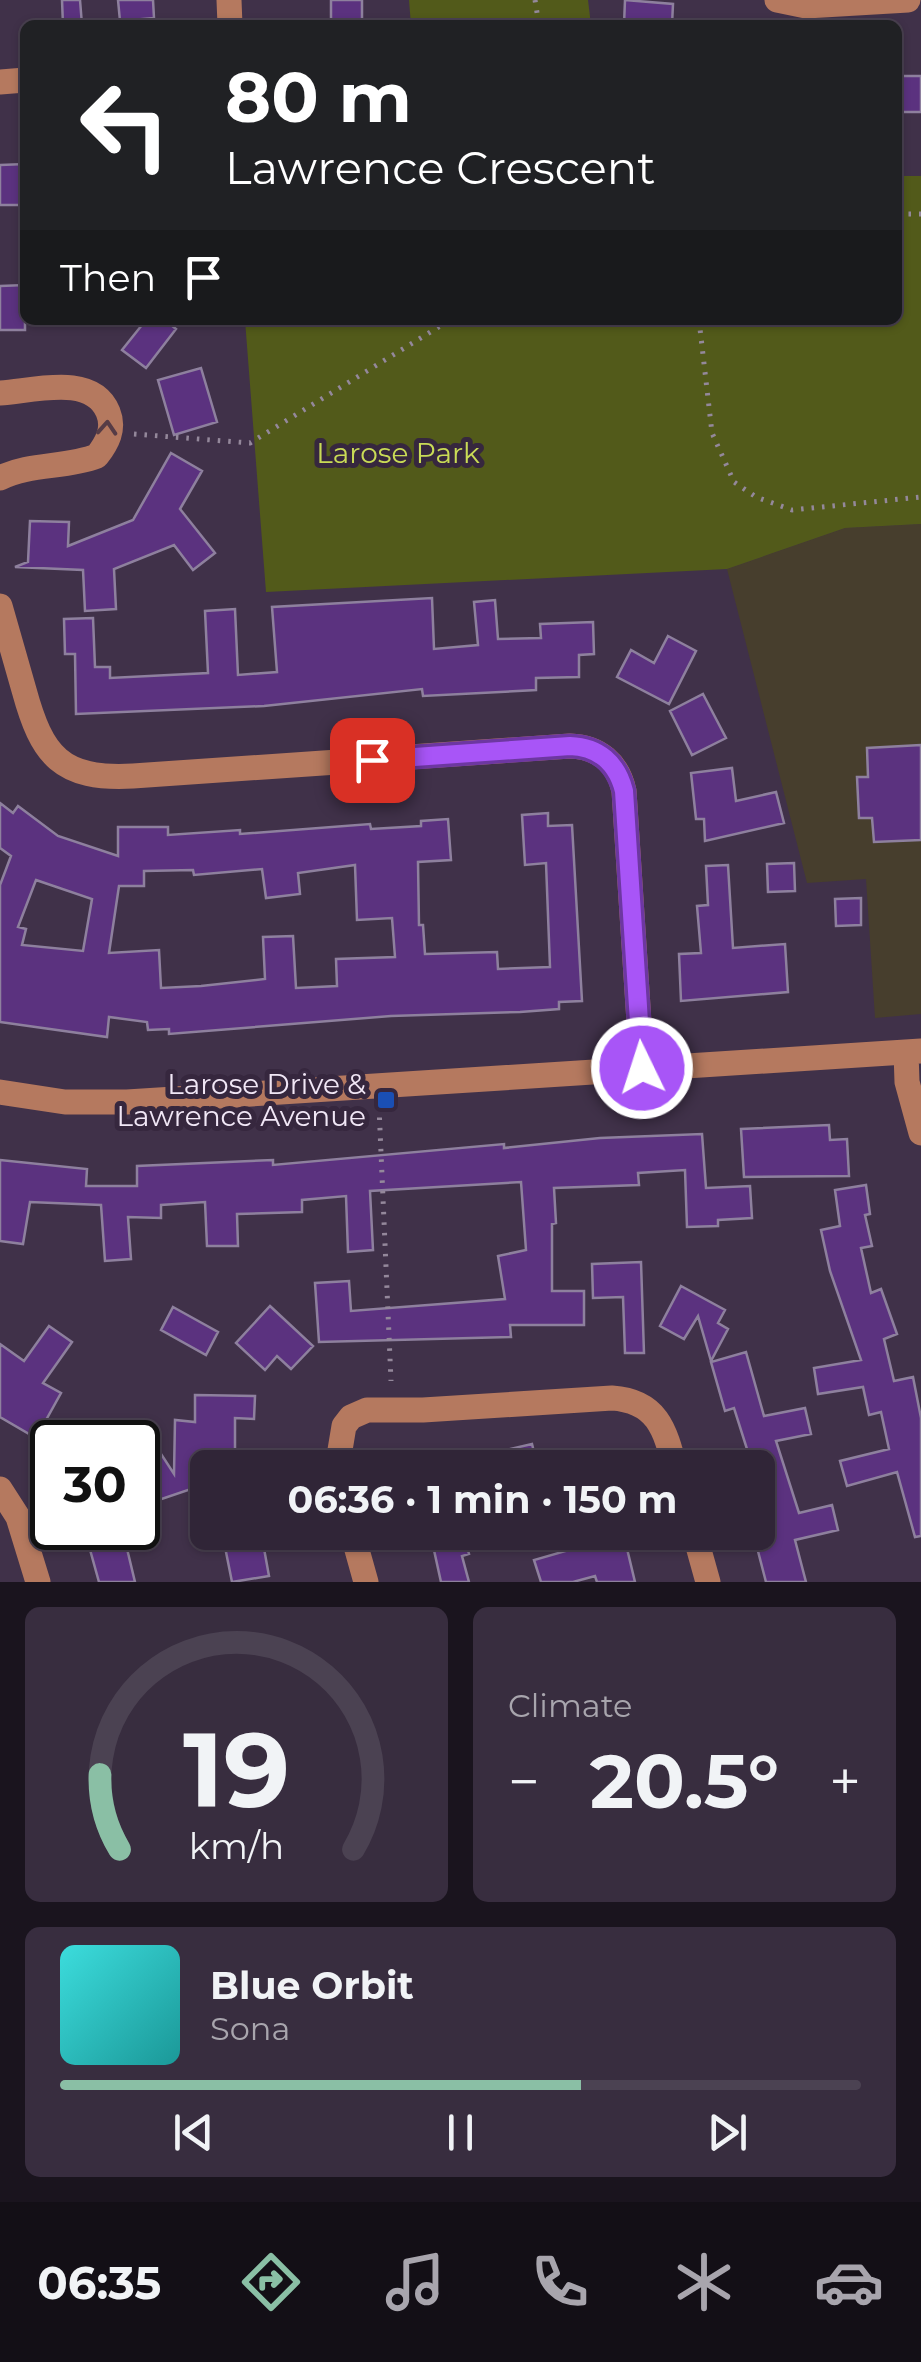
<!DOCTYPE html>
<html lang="en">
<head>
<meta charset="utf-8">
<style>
  :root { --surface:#302537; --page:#382d3f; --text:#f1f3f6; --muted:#a8a5ad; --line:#4b4252; --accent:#8abfa5 }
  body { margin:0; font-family:Montserrat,sans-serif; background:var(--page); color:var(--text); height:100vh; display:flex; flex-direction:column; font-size:38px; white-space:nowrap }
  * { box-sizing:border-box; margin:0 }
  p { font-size:32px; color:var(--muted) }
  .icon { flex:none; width:55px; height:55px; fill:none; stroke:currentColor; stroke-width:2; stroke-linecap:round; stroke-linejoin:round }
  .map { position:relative; height:1582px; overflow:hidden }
  .side { display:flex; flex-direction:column; gap:25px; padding:25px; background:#1a141e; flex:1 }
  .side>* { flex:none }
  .guide { position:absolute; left:20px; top:20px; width:882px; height:305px; border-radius:15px; box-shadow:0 2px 8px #0004,0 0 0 2px var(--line); background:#202124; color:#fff; overflow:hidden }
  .speed { position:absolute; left:30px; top:1420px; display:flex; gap:20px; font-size:50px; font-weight:700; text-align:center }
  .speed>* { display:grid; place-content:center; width:130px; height:130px; border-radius:50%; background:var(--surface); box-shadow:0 2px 8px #0004,0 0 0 2px var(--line); line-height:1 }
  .speed .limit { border:5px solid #111; border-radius:15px; background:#fff; color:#111 }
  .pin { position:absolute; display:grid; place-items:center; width:85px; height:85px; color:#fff; margin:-42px; border-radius:20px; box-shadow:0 5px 15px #0006 }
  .me { position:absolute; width:110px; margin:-55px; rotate:356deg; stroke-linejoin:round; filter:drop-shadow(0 0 8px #0008) }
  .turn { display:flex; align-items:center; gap:35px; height:210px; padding:0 40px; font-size:45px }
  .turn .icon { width:130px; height:130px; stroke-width:2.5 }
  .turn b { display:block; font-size:70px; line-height:85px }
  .then { display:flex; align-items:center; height:95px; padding:0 40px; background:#0003; gap:20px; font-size:38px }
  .big { font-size:75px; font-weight:700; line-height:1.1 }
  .side .tile { flex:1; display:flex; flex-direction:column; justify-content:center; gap:15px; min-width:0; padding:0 35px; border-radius:15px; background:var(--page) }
  .side .dial { align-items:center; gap:0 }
  .dial svg { height:260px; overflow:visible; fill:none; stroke:var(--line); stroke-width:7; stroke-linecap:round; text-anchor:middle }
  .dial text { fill:var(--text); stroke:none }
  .song { display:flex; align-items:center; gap:30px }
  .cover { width:120px; height:120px; border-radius:15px; background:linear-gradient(135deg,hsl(180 70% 55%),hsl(180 70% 35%)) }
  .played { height:10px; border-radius:5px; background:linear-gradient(90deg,var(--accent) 65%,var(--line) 65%) }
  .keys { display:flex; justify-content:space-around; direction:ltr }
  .heat { display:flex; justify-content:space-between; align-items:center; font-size:55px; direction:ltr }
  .side .tiles { flex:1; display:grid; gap:25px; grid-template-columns:1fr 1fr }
  .tile:last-child { grid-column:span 2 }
  .trip { position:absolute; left:190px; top:1450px; width:585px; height:100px; border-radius:15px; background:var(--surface); box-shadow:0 2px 8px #0004,0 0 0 2px var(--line); font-weight:700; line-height:100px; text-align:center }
  .tabs { display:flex; height:160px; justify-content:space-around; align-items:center; background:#130f16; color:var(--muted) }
  .tabs .icon { width:70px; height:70px }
  .tabs .active { color:var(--accent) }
  .tabs b { font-size:45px; color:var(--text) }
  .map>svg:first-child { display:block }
  .education { fill:#473e2d }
  .green { fill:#525a1a }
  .building { fill:#5b327f; stroke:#8e809e; stroke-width:2.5; fill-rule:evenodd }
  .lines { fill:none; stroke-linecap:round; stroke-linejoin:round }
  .path { stroke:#94889b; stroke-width:5; stroke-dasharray:2.5 8; stroke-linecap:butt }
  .minor { stroke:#b5795f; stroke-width:25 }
  .oneway { stroke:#563c46 }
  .route-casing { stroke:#6d37a1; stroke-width:25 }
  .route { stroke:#a855f7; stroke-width:18 }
  .transit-dot { fill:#1a4fb4; stroke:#36273e; stroke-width:4 }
  .labels { text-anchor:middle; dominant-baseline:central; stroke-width:10; stroke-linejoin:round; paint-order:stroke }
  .park-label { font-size:28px; fill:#c9db56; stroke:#36273e }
  .poi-label { font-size:28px; fill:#f1e7f6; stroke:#36273e; text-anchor:end }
</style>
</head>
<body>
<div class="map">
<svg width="921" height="1582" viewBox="0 0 921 1582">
  <rect width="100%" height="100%" fill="#403149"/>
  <path class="education" d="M921,524V1014L875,1018L866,879L807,883L727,569L845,528Z"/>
  <path class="green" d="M409,0H588L591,25H411Z
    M898,176H921V524L845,528L727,569L266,592L245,320H898Z"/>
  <path class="building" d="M62,0H80L82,25H63Z
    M118,0H153L154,18L120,21Z
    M331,0H362V24H331Z
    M625,0L673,4L672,25H624Z
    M898,76H921V112H898Z
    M25,164V205H0V165Z
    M25,285V330H0V286Z
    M146,320H165L176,329L146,368L122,350Z
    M201,368L217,422L174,435L158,380Z
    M171,453L202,471L180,509L215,553L193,570L174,545L114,569L116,609L85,611L83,570L15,567L28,562L30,521L69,522L68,546L133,520Z
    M432,598L434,649L478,645L474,602L495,600L498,639L541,638L540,624L593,622L594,654L579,655V677L536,678V690L423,696L422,689L264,706L76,714L75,654H65L64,619L93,618L95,667H110V678L208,673L205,611L235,609L238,675L277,672L272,607Z
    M668,636L696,651L669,704L617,677L631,650L654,663Z
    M703,694L726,738L692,755L670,711Z
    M921,745V840L874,842L872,818H859L857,777H868L867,748Z
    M732,768L736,801L776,792L784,823L705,841L704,819H696L691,773Z
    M0,803L13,813L18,806L58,836L118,856V827H168V835L240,830V834L370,824L371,829L421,826V821L448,819L451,860L418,862L419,925H423L425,954L497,952L498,969L550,967L546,863L525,865L522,815L548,813V826L572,825L582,1001L559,1002V1009L520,1012L391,1016L169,1034V1029L148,1030L147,1022L109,1017L107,1037L0,1022V885L11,856L0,848ZM355,865L357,920L392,918L395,957L336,959L337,986L296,988L293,936L263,937L265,979L201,986L161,988L159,950L109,953L119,886H144V871L193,870L194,875L262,869L266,898L300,894L298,873ZM36,880L92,899L83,951L22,945L26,929L18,927Z
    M794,863L795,891L768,892L767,864Z
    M728,865L733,948L785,944L788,992L681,1001L679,954L701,953L697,906L708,905L706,866Z
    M861,898V925L836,926L835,899Z
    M829,1125L830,1140L847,1139L849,1176L744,1177L741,1129Z
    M702,1134L706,1188L750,1186L752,1218L718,1220V1226L687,1227L685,1170L638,1173L639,1185L554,1188L556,1223L552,1224V1291H584V1325H510L511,1337L319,1342L315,1283L349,1281L351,1311L505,1299L498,1256L526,1250L521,1182L370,1191L373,1250L348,1252L346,1196L302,1200V1212L237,1214L238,1246H207L205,1202L161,1205V1218L128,1217L131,1259L105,1261L101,1205L30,1202L23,1244L0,1241V1160L87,1169L86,1186H137V1166L273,1160V1165L504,1144V1148L600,1138Z
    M866,1185L870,1214L865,1215L872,1246L861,1248L871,1293L881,1289L897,1334L884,1339L894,1381L913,1377L921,1418V1536L915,1537L897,1472L847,1486L840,1461L889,1449L881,1412L869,1415L863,1387L818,1394L814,1368L861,1360L830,1271L821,1230L840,1226L835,1190Z
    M641,1262L644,1353H625L623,1297L593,1298L592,1264Z
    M681,1286L725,1310L718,1323L728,1329L711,1361L698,1316L684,1339L660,1326Z
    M270,1306L313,1346L291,1369L277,1356L265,1370L236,1343Z
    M173,1307L218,1332L206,1355L161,1330Z
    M49,1326L72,1342L43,1383L61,1393L36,1438L0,1417V1344L24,1361Z
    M746,1352L764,1416L805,1408L811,1434L776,1441L799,1513L832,1505L838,1530L795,1540L806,1582H766L753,1532H758V1468H753L734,1408L725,1411L711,1362Z
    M195,1395L255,1396L254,1419L235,1418V1468H194L200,1486L138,1507V1445L150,1437L174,1474L175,1420L195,1422Z
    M532,1444L538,1468H505L501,1451Z
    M84,1528H122L135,1582H99Z
    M222,1532H261L269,1576L232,1582Z
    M430,1532H463L469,1554L462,1556L469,1582H441Z
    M586,1532H623L635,1582H597L595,1576L573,1582H541L534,1560L590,1544Z"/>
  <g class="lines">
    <path class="path" d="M535,0L539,25
      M898,214H921
      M699,320L712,433L734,482L756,497L792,510L921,497
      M134,434L250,443L450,320
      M379,1107L391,1381"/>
    <path class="minor" d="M229,0L230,25
      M777,0L806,6L908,0
      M0,82L25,80
      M0,393C33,391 92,373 108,412C115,429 107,443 97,456C66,468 30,463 0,478
      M0,606C8,634 16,662 24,690C42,756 61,780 133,776L570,746C599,747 618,763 624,791L642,1068
      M906,1052L907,1082L921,1133
      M0,1092L65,1102H127L921,1051
      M337,1468L344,1426L351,1417L367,1410H423L612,1398C657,1401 665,1429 675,1468
      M0,1489L18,1517L38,1582
      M352,1532L366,1582
      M694,1532L708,1582"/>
  </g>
  <defs><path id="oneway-chevron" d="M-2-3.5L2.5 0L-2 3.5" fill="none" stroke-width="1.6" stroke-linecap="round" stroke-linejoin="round" transform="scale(2.5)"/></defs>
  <use class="oneway" href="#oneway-chevron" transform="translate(107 428) rotate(-86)"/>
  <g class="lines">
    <defs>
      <path id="route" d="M372,760L570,746C599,747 617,763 624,791L642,1068"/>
    </defs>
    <use href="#route" class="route-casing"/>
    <use href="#route" class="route"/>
  </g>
  <rect class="transit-dot" x="376" y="1090" width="20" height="20" rx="5"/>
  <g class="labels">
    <g class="park-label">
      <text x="398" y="453">Larose Park</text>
    </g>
    <g class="poi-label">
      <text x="366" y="1084">Larose Drive &amp;<tspan x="366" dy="32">Lawrence Avenue</tspan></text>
    </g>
  </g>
</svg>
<div class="speed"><div class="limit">30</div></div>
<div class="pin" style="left:372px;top:760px;background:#d93025"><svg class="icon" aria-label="arrive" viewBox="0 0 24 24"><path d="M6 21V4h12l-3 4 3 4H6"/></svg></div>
<svg class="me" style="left:642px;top:1068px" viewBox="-20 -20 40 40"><circle r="17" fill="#a855f7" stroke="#fff" stroke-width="3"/><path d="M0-11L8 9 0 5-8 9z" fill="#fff"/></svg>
<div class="trip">06:36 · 1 min · 150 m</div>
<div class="guide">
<div class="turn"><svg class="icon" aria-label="left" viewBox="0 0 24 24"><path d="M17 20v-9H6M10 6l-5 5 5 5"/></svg><div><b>80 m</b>Lawrence Crescent</div></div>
<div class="then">Then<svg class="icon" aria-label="arrive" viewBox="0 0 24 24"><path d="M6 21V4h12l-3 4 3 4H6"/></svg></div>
</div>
</div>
<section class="side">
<div class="tiles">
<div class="tile dial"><svg viewBox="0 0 100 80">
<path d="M14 69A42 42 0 1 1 86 69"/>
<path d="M14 69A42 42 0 0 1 8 46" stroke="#8abfa5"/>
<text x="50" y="56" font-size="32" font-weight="700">19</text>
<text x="50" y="72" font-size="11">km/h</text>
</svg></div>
<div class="tile"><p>Climate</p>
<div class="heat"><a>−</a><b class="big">20.5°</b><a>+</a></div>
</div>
<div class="tile">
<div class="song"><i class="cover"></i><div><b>Blue Orbit</b><p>Sona</p></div></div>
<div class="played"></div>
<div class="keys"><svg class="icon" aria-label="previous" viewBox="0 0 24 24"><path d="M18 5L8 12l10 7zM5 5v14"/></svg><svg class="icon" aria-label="pause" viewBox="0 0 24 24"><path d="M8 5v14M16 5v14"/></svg><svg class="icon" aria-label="next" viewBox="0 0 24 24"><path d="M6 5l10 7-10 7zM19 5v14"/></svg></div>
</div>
</div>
</section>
<nav class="tabs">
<b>06:35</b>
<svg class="icon active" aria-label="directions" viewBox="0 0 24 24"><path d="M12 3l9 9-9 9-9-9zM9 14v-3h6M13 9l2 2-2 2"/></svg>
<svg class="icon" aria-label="music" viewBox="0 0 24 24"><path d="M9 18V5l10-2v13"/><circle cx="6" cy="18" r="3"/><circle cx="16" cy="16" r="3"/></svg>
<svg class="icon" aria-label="phone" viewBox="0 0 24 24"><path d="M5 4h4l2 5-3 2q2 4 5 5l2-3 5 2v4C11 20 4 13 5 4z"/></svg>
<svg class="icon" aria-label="climate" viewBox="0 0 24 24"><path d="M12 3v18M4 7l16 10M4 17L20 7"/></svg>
<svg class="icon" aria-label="car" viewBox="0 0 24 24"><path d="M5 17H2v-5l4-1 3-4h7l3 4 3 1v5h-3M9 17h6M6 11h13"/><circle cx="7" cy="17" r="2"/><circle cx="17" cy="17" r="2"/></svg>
</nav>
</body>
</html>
